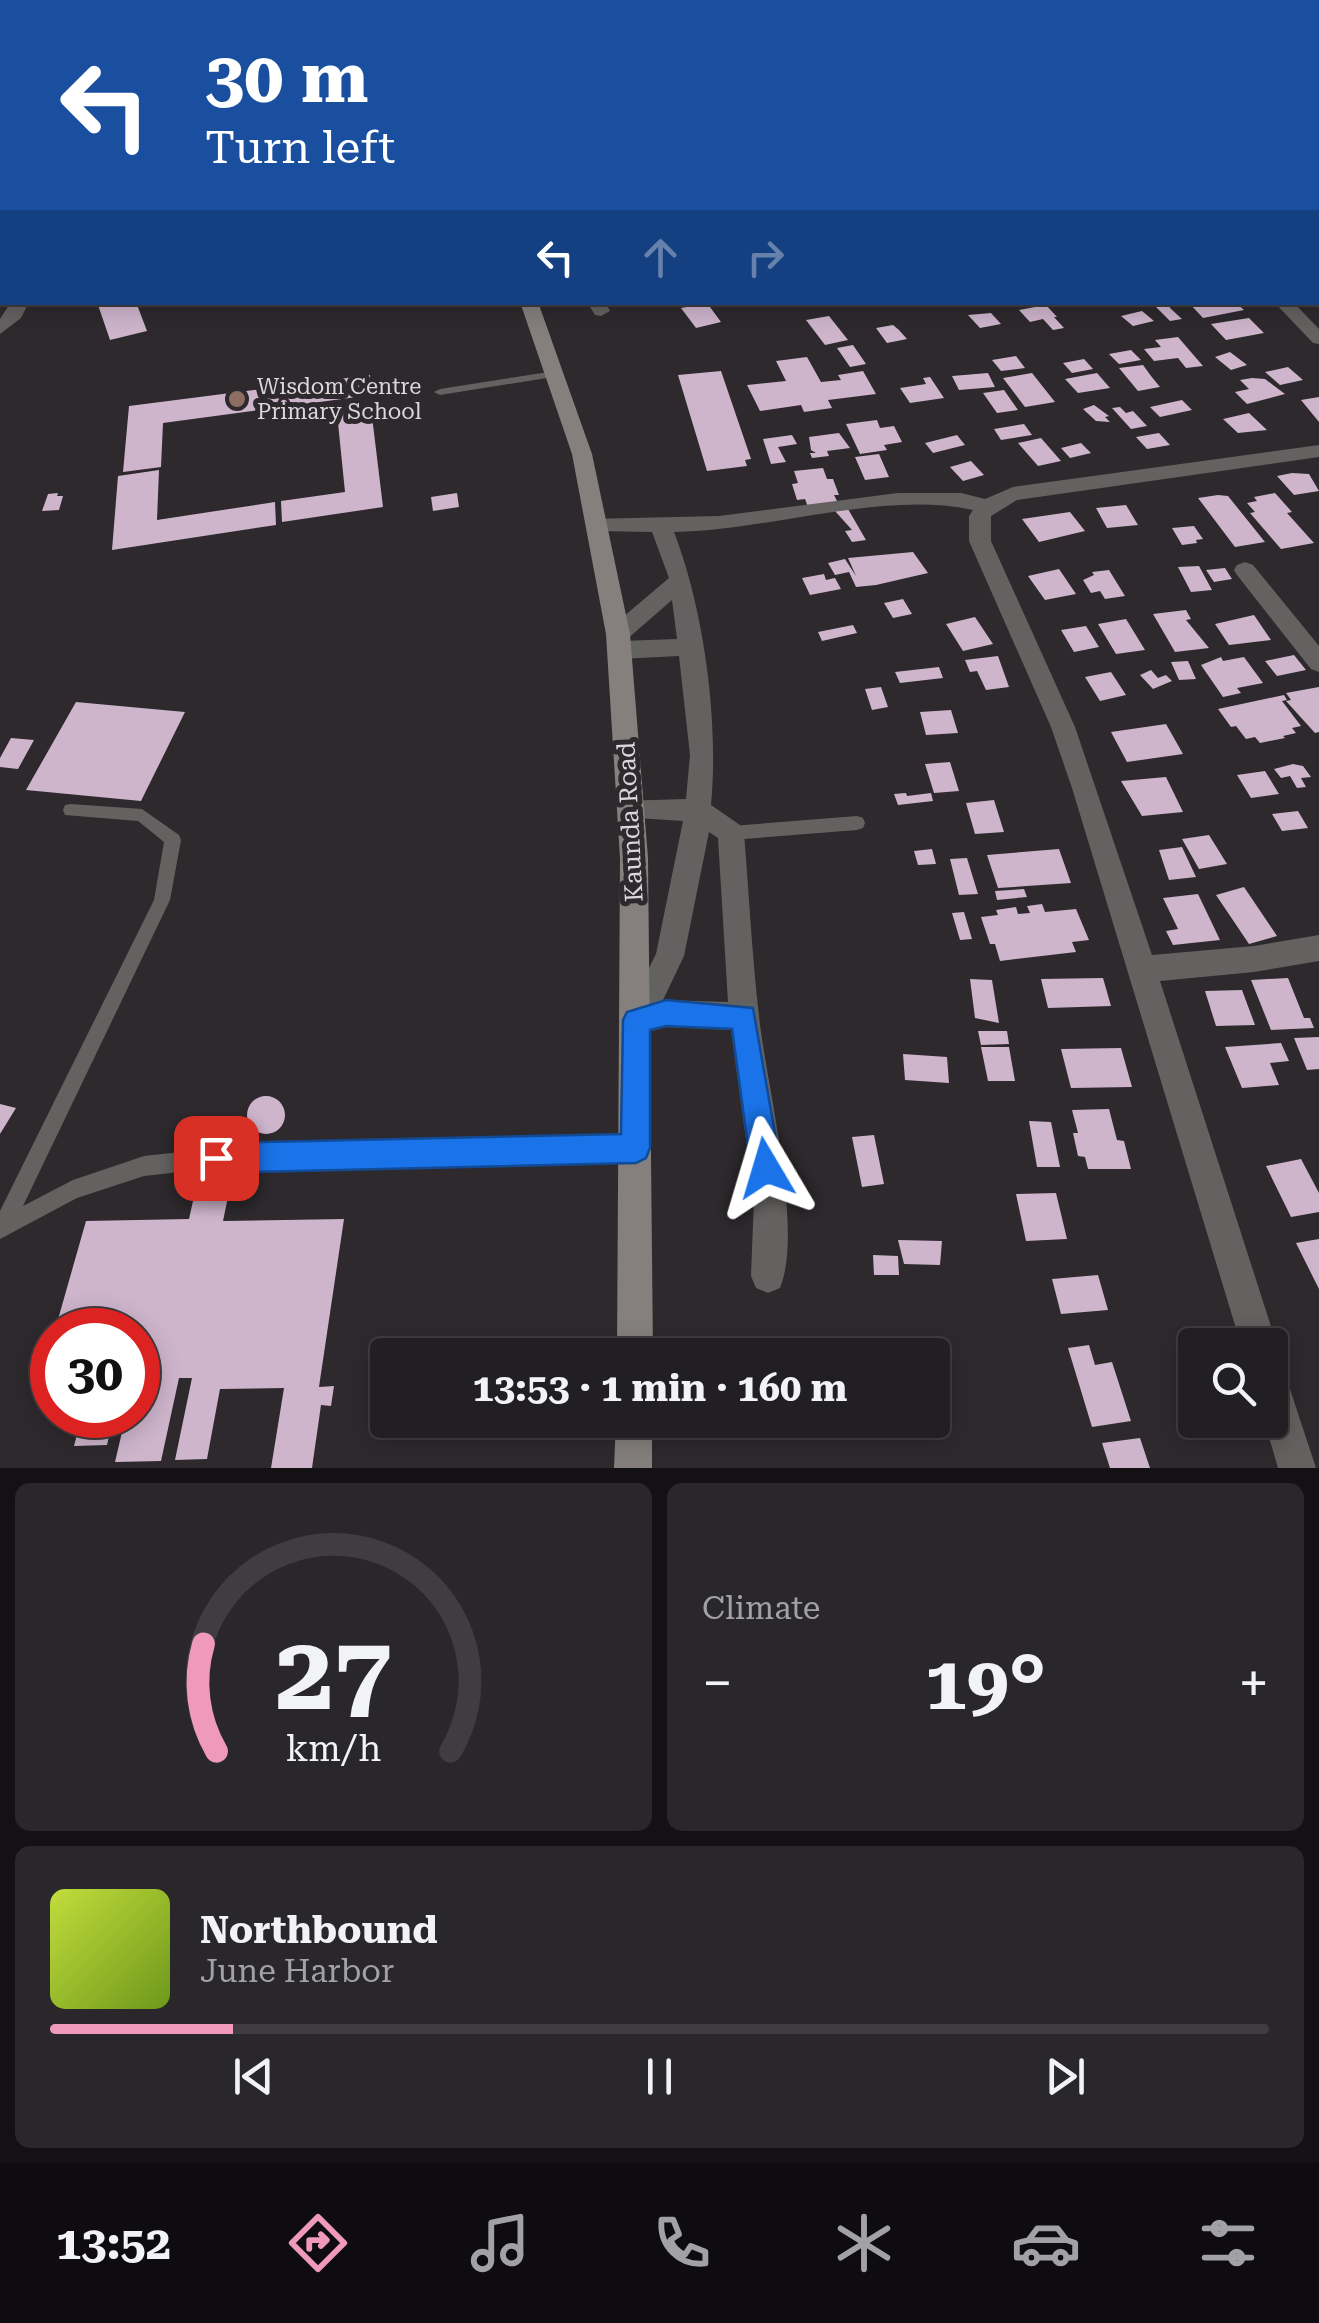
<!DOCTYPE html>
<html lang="en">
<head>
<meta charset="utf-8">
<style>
  :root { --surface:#221f22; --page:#2a272a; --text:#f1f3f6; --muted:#a2a2a5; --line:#3f3d40; --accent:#ef9ab8 }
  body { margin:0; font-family:"Roboto Serif",serif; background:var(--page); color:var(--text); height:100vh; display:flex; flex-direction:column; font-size:38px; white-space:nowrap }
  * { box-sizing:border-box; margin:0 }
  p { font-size:32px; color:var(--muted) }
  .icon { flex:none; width:55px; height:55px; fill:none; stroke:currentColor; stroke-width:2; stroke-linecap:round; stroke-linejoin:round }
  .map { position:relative; height:1468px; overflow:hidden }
  .panel { display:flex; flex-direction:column; gap:15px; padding:15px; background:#131113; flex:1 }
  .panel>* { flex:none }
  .top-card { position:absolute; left:0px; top:0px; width:1320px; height:305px; box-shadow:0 5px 25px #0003,0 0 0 2px var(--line); background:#1a4fa0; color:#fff; overflow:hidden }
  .controls { position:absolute; left:1178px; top:1328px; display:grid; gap:20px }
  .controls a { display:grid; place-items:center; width:110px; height:110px; border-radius:10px; background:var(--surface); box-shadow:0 5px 25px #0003,0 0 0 2px var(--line); font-size:50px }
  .speed { position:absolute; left:30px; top:1308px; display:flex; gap:20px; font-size:50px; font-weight:700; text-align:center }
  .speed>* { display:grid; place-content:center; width:130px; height:130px; border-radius:50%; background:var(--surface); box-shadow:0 5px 25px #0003,0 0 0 2px var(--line); line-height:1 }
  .speed .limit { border:15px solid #d22; background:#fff; color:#111 }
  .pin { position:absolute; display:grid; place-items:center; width:85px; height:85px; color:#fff; margin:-42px; border-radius:20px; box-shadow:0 5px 15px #0006 }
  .me { position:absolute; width:110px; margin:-55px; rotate:353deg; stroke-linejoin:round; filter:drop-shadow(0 0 8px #0008) }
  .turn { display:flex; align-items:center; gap:35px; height:210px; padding:0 40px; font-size:45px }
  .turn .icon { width:130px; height:130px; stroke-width:2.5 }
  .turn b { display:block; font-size:70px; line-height:85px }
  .lanes { display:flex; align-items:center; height:95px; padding:0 40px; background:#0003; justify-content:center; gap:50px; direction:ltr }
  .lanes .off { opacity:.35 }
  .big { font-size:75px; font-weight:700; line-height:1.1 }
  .panel .card { flex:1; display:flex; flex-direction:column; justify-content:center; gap:15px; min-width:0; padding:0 35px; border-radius:15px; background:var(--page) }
  .panel .dial { align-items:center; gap:0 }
  .dial svg { height:260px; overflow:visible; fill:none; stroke:var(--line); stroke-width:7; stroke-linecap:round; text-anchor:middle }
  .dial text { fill:var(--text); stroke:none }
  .song { display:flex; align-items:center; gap:30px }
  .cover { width:120px; height:120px; border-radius:15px; background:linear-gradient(135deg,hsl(70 70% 55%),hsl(80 70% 35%)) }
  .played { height:10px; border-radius:5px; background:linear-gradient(90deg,var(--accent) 15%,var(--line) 15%) }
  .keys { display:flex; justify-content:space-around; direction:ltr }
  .heat { display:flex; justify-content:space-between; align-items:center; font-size:55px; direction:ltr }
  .panel .tiles { flex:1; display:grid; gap:15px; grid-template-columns:1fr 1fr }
  .card:last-child { grid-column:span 2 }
  .trip { position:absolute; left:370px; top:1338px; width:580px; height:100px; border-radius:10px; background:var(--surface); box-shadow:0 5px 25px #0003,0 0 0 2px var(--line); font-weight:700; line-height:100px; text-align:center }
  .tab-bar { display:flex; height:160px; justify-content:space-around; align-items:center; background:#0e0c0e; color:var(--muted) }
  .tab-bar .icon { width:70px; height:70px }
  .tab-bar .selected { color:var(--accent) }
  .tab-bar b { font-size:45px; color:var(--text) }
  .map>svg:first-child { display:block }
  .building { fill:#ceb5cc }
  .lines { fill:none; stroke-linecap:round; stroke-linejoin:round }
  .lane { fill:#646260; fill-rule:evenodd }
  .street { fill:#646260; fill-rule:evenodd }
  .secondary { fill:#85807e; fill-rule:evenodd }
  .route { fill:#1a73e8; stroke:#114b97; stroke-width:2.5 }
  .education-dot { fill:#8d6e63; stroke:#2d292d; stroke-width:4 }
  .labels { text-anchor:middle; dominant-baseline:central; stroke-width:10; stroke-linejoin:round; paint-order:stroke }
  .far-poi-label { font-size:22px; fill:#dbd8db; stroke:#2d292d; text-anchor:start }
  .street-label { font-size:25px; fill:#dbd8db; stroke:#2d292d }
</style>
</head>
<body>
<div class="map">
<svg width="1319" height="1468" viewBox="0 0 1319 1468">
  <rect width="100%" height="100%" fill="#2d292d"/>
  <path class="building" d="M97,302H136L147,331L110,340Z
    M1168,302L1170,308L1182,319L1170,321L1153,304Z
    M1235,302L1244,310L1203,318L1189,303Z
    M698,305L710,307L721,322L696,328L681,308Z
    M1046,305L1057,317H1054L1064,328L1053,330L1043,319L1030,322L1019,310Z
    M1142,311L1154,321L1133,326L1121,316Z
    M991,313L1001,324L980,328L968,315Z
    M829,316L848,340L825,345L806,320Z
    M1249,318L1264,333L1226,340L1211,324Z
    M893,325L899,330L907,339L887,343L876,328Z
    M1178,337L1203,366L1186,368L1178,358L1154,361L1144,349L1161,347L1155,340Z
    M853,345L866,364L850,367L837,348Z
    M1131,350L1141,360L1119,364L1109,354Z
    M1230,352L1247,365L1231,370L1215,357Z
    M1016,356L1025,368L1001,371L992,360Z
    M807,357L821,382L841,380L838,375L863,371L876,394L828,400L832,408L804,412L801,405L760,411L747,385L786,381L776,361Z
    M1084,359L1093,369L1072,373L1063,363Z
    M1143,365L1151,376L1160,387L1138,391L1119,368Z
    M1288,367L1303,380L1280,385L1265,372Z
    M721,371L751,459L745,460L747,466L707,471L678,375Z
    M988,373L995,387L959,390L952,376Z
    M1032,373L1055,402L1025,407L1003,378Z
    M1097,373L1110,388L1078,393L1065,379Z
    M370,375L372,395L163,423L161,467L123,472L129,406Z
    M930,377L944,398L910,403L900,388L926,384L923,378Z
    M1252,378L1265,379L1285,394L1247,404L1235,392L1249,389L1240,380Z
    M1004,390L1018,410L997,413L983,393Z
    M1319,397V422L1301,400Z
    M1182,400L1192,410L1160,417L1150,407Z
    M1094,405L1109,416L1105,417L1110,422L1096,421L1083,409Z
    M1120,407L1126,413L1133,411L1147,426L1131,429L1112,408Z
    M371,408L383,507L282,522L281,501L345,492L337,413Z
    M1249,413L1267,430L1238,433L1223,419Z
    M877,420L880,428L894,426L902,442L884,445L887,450L860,454L846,424Z
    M1024,424L1032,435L1001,440L994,429Z
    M839,433L850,448L827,451L829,456L812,458L810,453H816L811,450L809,437Z
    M1159,433L1170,445L1147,449L1136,437Z
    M792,435L797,444L778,447L786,462L771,464L763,439Z
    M957,435L965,445L933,453L925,443Z
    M1041,438L1061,461L1038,466L1018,443Z
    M1081,443L1091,453L1070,458L1061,448Z
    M879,454L889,477L865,480L855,457Z
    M971,461L984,475L963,481L950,467Z
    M823,468L827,479H833L839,495H834L838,503L808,507L805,499L797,500L792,484L798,483L794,471Z
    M159,470L157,520L275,502L276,525L112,550L118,476Z
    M1292,473L1309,474L1319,491L1294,495L1277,476Z
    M58,493L57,496H63L59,510L42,511L48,494Z
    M457,493L459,507L433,511L431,497Z
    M1275,493L1292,512L1287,513L1314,543L1281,549L1250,513L1255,512L1247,503L1257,501L1254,497Z
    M1218,495L1228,496L1265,542L1235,547L1198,498Z
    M1126,505L1138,525L1107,528L1096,508Z
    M848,509L866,540L852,542L845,531L852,530L835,511Z
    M1070,512L1085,531L1039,542L1022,519Z
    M1194,526L1203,539L1196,540L1197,543L1182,545L1172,528Z
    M913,552L928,573L876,585L856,587L849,572L835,575L828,563L845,559L856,576L848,558Z
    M1199,566L1212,590L1191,592L1178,567Z
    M1225,568L1232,579L1214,582L1206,570Z
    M1059,569L1076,594L1045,600L1028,576Z
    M1109,570L1125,596L1105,599L1100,591L1091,593L1083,580L1094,575L1092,572Z
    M824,574L826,580L835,578L841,589L810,595L802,578Z
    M903,599L912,614L893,618L884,603Z
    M1186,610L1191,619L1186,620L1209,648L1175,652L1153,614Z
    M1254,615L1271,640L1229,645L1215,624Z
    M975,617L993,644L963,651L946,624Z
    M1126,619L1145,650L1116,654L1098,624Z
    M853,625L857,633L822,641L818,632Z
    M1086,626L1099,647L1074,652L1061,630Z
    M1294,655L1306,670L1277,676L1265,661Z
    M998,656L1009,687L986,690L977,671L970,672L965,660Z
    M1221,657L1223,661L1244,657L1263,683L1237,688L1241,693L1223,697L1201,665Z
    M1188,661L1196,679L1179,680L1171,662Z
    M939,667L943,678L900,683L895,672Z
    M1151,670L1158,678L1166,675L1172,681L1153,689L1140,675Z
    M1111,672L1126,695L1100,701L1085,677Z
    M881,687L888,707L872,710L865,689Z
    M1319,687V732L1315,733L1286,701L1291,700L1286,693Z
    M1284,695L1287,700L1282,701L1301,726L1292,728L1296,733L1283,736L1285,738L1260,743L1255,737L1246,739L1236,726L1231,727L1218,709Z
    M76,702L185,712L141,801L26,790Z
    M951,710L958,733L926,735L920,712Z
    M1166,724L1183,754L1127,762L1111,732Z
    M11,738L34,740L18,769L0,767V758Z
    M950,762L959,791L934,793L925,764Z
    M1293,764L1303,766L1311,777L1301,778L1306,787L1297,788L1290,776L1281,778L1274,769Z
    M1265,771L1279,794L1251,798L1237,775Z
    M1166,777L1183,812L1142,816L1121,781Z
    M906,793L907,796L931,793L933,801L898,805L894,794Z
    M994,800L1004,832L975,834L966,803Z
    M1298,811L1308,828L1282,831L1272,814Z
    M1209,835L1227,864L1199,869L1182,839Z
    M1182,847L1196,877L1169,880L1159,850Z
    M932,849L936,864L918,865L914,851Z
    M1059,849L1071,883L998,888L987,855Z
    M967,858L978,894L959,895L950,859Z
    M1244,887L1277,936L1249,944L1216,895Z
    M1024,889L1027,897L997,900L995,891Z
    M1198,894L1220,940L1173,945L1166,931L1178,929L1163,898Z
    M1042,904L1045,912L1076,909L1089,940L1072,942L1076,952L1000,961L995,944H990L981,917L998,915L996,910L1016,907L1018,914L1030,913L1027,906Z
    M964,912L972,939L960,940L952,913Z
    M1103,978L1111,1006L1048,1008L1041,979Z
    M1288,978L1304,1018H1310L1314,1028L1271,1030L1251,980Z
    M970,979L992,980L999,1023L975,1018Z
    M1242,990L1255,1025L1216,1026L1205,991Z
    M978,1031H1007L1009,1044L981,1045Z
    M1319,1037V1069L1307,1070L1294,1038Z
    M1281,1043L1289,1061L1270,1063L1279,1085L1242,1088L1225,1047Z
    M981,1047H1009L1015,1081H988Z
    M1121,1048L1132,1087L1071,1088L1061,1049Z
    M903,1054L947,1057L949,1083L905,1080Z
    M247 1115a19 19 0 1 1 38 0a19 19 0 1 1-38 0Z
    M0,1104L16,1108L0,1134Z
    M1109,1109L1117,1140L1124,1141L1131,1169H1088L1085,1157L1078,1156L1073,1133H1078L1072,1110Z
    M1029,1121L1051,1122L1060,1167H1037Z
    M874,1135L884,1184L862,1187L852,1137Z
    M1301,1159L1319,1193V1212L1291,1217L1266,1166Z
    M195,1192H229L223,1221L344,1219L319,1387L334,1386L331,1406L321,1405L312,1468H271L284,1388L220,1389L207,1459L175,1460L192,1378H179L161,1461L115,1462L126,1415H138V1330H55L86,1221L189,1219Z
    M1056,1193L1067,1239L1026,1241L1016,1194Z
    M1319,1239V1289L1296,1243Z
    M898,1240L942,1241L940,1265L904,1264Z
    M873,1255L898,1256L899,1275H874Z
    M1098,1275L1108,1310L1061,1314L1052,1279Z
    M1089,1345L1095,1365L1112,1362L1131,1421L1092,1427L1068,1348Z
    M82,1415H114L107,1445L74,1446Z
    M1140,1438L1150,1468H1110L1102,1443Z"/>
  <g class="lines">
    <path class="lane" d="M484,0H492L490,2H484Z
      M555,371L559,372V376L440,395L434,392L440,389Z
      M71,804L142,809L179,835L181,840L170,900L23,1206L73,1180L144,1156L252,1144L635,1138L642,1141L645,1148L642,1155L635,1158L252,1164L144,1176L77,1198L0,1239V1211L154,900L164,842L138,821L65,815L63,810L65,805Z
      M857,816L863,818L865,823L863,828L857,830L731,840L725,838L723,833L725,828L731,826Z"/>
    <path class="street" d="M868,0H883L884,2H870Z
      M1170,0H1187L1188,2H1172Z
      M0,207L2,208V221L0,220Z
      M11,302H29L21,318L0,334V319Z
      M587,302H605L610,311L601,316L595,315Z
      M1274,302H1293L1319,329V344L1313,343Z
      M1319,445V457L1017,500L991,516V541L1075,727L1152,955L1254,946L1319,935V961L1254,972L1160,981L1277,1345L1270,1358V1345H1241L1072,788L1051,727L969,541V516L973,510C885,490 767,531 674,532C704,610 719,721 711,805L740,825L744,833C749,894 752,955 759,1016C766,1083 804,1229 780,1288L768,1293L756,1288L751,1276L754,1198L731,1030L666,1027L637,1035L626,1031L622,1021L656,954L683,821L621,817L617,809L621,801L686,799L690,755L679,656L619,659L607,650L617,642L606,634L610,628L669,578L652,532L598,531L590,529L587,524L590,519L719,516L898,493H961L985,499L1013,487ZM672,600L677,639L622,641L626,640ZM709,832L718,838L728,1002L663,1000L684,956Z
      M1245,562L1253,565L1319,646V672L1311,669L1237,575L1234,570L1237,565Z
      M1270,1363L1283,1368L1316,1468H1278L1264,1420H1270Z"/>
    <path class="secondary" d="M285,0H299L300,2H287Z
      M520,302H538L592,454L630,634L648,858L653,1355H617L620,858L606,634L572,454Z
      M616,1420H652V1468H614Z"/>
  </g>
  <path class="route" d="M666,1000L753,1008L781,1168L776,1179L766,1183L756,1179L751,1168L732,1029L666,1026L650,1030V1148L646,1158L636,1163L216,1173L206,1168L202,1158L206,1148L216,1143L621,1134L623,1020L627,1012Z"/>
  <circle class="education-dot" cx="237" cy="399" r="10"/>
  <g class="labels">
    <g class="far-poi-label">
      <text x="257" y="386">Wisdom Centre<tspan x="257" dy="25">Primary School</tspan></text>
    </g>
    <g class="street-label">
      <text transform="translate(630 822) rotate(-93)">Kaunda Road</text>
    </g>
  </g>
</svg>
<div class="controls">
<a><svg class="icon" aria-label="search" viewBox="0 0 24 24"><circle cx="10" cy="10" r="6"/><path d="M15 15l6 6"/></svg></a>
</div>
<div class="speed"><div class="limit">30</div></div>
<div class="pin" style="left:216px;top:1158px;background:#d93025"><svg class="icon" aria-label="arrive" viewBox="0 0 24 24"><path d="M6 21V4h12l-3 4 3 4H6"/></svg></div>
<svg class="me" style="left:766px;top:1168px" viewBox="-20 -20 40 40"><path d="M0-17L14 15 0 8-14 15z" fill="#1a73e8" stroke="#fff" stroke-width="4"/></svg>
<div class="trip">13:53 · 1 min · 160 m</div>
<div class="top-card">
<div class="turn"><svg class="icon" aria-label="left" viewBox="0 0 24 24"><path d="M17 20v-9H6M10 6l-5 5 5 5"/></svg><div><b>30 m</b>Turn left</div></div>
<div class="lanes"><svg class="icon" aria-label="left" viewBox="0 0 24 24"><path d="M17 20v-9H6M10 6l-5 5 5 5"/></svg><svg class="icon off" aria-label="ahead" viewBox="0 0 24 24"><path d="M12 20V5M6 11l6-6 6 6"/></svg><svg class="icon off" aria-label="right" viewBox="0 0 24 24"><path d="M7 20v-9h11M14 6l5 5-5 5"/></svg></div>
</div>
</div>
<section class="panel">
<div class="tiles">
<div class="card dial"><svg viewBox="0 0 100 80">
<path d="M14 69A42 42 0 1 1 86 69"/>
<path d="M14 69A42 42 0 0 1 10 36" stroke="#ef9ab8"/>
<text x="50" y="56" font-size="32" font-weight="700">27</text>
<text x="50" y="72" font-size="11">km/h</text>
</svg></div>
<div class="card"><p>Climate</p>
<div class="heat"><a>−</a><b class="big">19°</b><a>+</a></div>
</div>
<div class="card">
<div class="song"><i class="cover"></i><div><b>Northbound</b><p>June Harbor</p></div></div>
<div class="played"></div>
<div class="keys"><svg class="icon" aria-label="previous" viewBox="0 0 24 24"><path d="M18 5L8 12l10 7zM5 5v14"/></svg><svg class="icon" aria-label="pause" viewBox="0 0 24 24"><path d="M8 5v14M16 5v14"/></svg><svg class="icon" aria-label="next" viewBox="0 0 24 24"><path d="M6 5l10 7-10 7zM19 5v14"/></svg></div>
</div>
</div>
</section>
<nav class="tab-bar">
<b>13:52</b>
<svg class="icon selected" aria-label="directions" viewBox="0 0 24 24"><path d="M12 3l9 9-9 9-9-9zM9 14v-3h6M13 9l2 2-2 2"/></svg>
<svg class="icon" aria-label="music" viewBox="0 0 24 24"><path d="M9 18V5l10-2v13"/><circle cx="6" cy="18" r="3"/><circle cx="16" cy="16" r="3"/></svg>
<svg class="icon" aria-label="phone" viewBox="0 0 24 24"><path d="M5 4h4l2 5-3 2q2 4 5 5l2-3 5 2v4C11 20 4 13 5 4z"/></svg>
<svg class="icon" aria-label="climate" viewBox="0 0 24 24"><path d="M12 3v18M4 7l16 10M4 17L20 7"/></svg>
<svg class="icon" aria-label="car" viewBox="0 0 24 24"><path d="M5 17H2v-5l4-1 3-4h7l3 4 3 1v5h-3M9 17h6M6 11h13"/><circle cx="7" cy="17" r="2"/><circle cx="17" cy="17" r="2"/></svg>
<svg class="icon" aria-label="filters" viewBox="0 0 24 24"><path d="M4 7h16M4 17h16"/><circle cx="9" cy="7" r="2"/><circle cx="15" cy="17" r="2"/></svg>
</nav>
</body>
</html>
